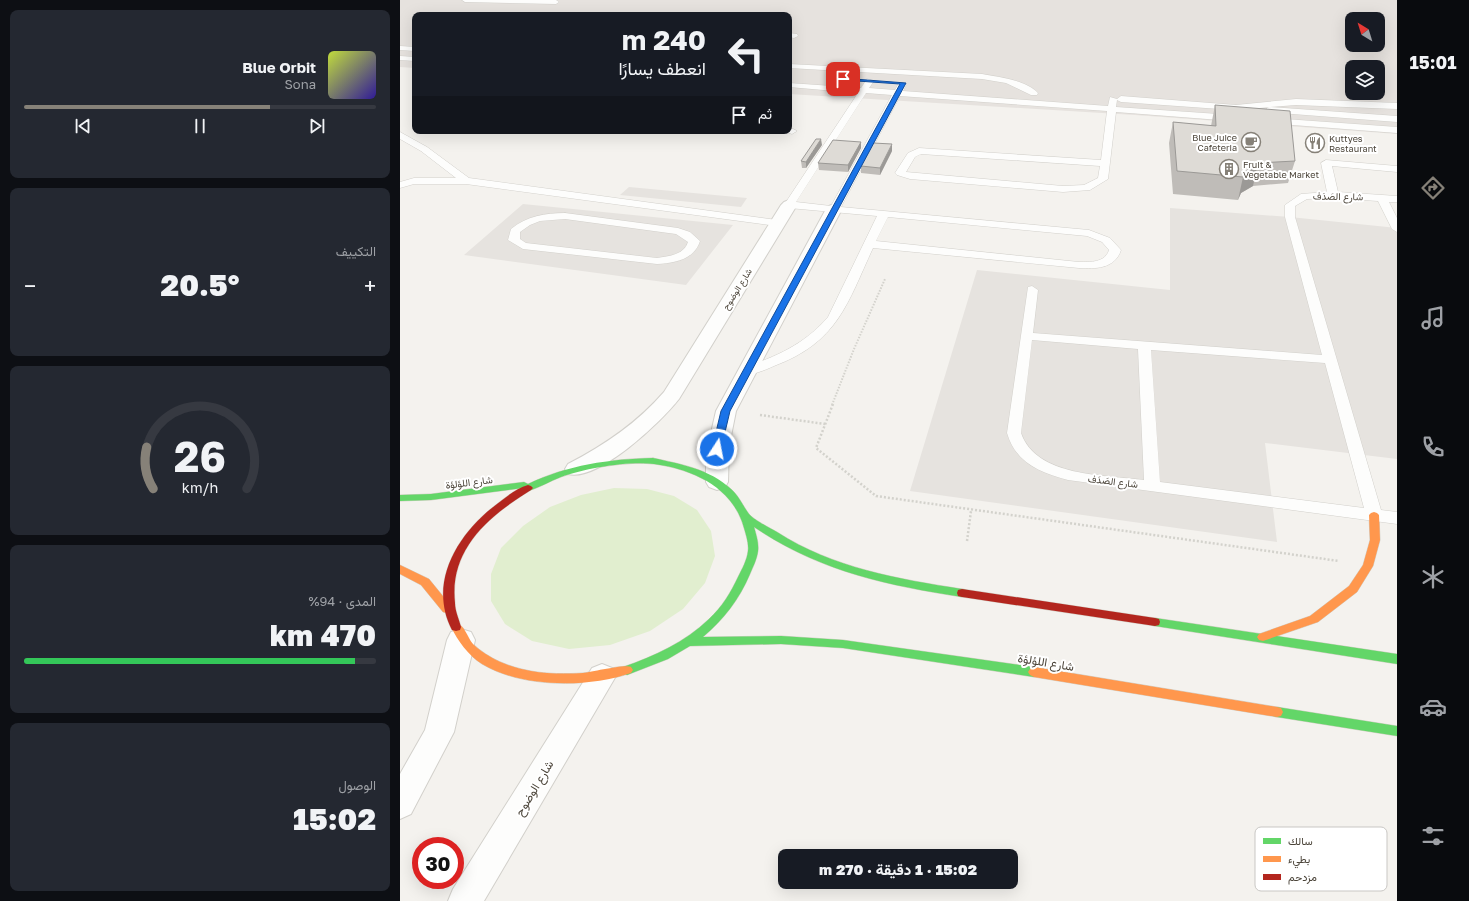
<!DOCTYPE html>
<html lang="ar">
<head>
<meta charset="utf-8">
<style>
  :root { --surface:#171b24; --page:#242831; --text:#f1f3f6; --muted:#9ea1a6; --line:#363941; --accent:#868178 }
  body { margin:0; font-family:"Golos Text",Vazirmatn,sans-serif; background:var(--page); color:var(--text); direction:rtl; height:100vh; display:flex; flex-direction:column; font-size:15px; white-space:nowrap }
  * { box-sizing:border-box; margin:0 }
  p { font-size:13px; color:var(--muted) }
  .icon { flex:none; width:22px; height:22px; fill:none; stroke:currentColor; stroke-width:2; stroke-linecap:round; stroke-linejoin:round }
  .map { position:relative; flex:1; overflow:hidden; direction:ltr }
  .drawer { display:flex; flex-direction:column; gap:10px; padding:10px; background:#0d0f14; width:400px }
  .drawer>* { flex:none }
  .top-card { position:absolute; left:12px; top:12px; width:380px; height:122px; border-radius:8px; box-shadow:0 4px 16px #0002; direction:rtl; background:#171b24; color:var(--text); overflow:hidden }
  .needle { width:26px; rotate:322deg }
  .fabs { position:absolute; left:945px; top:12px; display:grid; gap:8px }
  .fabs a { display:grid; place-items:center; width:40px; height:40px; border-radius:8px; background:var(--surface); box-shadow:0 4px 16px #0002; font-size:20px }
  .speed { position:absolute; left:12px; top:837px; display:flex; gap:8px; font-size:20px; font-weight:700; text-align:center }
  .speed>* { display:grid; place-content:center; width:52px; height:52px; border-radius:50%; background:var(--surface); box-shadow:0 4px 16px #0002; line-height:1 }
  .speed .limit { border:6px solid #d22; background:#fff; color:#111 }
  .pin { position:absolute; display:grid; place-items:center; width:34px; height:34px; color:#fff; margin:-17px; border-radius:8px; box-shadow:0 2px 6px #0006 }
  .me { position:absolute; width:44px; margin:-22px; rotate:11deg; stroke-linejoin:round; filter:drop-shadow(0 0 3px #0008) }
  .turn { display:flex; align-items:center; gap:14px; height:84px; padding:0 20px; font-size:18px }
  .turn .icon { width:52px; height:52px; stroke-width:2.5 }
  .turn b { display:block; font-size:28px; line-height:34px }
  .then { display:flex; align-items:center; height:38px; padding:0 20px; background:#0003; gap:8px; font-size:15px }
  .big { font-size:30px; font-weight:800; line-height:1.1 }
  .drawer .tile { flex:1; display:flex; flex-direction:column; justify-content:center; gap:6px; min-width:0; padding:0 14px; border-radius:8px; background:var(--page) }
  .drawer .dial { align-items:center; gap:0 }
  .dial svg { height:104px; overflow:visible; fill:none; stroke:var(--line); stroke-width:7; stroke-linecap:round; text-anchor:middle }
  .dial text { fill:var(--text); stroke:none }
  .song { display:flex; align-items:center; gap:12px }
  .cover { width:48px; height:48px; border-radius:6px; background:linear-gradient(135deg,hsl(70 70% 55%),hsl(250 70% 35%)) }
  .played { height:4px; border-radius:2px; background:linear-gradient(90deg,var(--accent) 70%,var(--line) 70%) }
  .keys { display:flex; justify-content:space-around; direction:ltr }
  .heat { display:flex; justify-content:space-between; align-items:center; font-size:22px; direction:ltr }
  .charge { height:6px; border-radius:3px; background:linear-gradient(90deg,#34c759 94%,var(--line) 0) }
  .trip { position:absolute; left:378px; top:849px; width:240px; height:40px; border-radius:8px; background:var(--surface); box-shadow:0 4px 16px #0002; font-weight:800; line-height:40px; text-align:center; direction:rtl }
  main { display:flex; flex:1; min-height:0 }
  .tab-bar { display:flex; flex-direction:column; width:72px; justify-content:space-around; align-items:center; background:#090b0e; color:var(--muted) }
  .tab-bar .icon { width:28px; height:28px }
  .tab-bar .active { color:var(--accent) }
  .tab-bar b { font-size:18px; color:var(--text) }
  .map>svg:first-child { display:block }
  .industrial { fill:#e6e2de; fill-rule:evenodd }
  .green { fill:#e1eecf }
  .parking { fill:#e6e3df }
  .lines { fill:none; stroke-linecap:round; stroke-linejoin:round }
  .lane-casing { stroke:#d2d0cb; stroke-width:1 }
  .street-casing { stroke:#d2d0cb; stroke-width:2 }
  .fast-casing { stroke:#d3cfc5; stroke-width:1 }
  .slow-casing { stroke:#d3cfc5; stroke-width:1 }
  .jam-casing { stroke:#d3cfc5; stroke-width:1 }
  .path-far1 { stroke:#d3d2cc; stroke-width:2; stroke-dasharray:1.5 1.5; stroke-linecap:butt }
  .path { stroke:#d3d2cc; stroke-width:2.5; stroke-dasharray:2 2; stroke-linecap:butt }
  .lane { fill:#fdfdfc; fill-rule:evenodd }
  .street { fill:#fdfdfc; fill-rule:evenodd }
  .fast { fill:#63d668; fill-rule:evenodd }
  .slow { fill:#ff974d; fill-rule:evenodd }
  .jam { fill:#b3261e; fill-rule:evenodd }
  .wall { fill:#bfbcb8 }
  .shaded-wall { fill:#9b9996 }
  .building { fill:#dedbd6; stroke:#9b9996 }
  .route { fill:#1a73e8; stroke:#114b97 }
  .labels { text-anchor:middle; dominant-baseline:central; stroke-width:4; stroke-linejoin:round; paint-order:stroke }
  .far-poi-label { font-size:9px; fill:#4b4439; stroke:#fff; text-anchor:start }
  .far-street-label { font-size:9px; fill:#4b4439; stroke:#fff }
  .street-label { font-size:10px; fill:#4b4439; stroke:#fff }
  .near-street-label { font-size:12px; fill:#4b4439; stroke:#fff }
  .key { fill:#fff; stroke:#c9c7c4; stroke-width:1 }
  .key-label { font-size:11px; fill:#4b4439 }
</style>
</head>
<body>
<main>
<nav class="tab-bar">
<b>15:01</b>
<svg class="icon active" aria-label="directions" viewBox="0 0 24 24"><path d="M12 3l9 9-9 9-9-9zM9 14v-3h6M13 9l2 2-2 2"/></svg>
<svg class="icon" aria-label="music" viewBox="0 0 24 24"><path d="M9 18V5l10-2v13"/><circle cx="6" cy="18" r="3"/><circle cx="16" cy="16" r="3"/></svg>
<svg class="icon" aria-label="phone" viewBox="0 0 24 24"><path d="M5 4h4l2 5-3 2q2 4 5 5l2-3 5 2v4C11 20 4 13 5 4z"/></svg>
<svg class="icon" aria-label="climate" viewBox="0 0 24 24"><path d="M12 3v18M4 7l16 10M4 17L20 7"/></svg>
<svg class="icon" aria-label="car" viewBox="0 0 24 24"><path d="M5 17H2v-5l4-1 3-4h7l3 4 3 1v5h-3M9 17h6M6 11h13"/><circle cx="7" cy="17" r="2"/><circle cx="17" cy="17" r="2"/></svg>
<svg class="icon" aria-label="filters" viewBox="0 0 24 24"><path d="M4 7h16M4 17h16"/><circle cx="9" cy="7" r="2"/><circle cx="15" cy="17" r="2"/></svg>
</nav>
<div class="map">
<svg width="997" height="901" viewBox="0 0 997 901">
  <rect width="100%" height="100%" fill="#f4f2ee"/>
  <path class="industrial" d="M0,0H997V134L735,115L389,94V15H15V68L0,67ZM952,19H978V45H952ZM952,67H978V93H952Z"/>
  <path class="green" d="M214,488L247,489L274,496L297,510L311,531L315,556L305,583L283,609L250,631L210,645L169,649L132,641L105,624L91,601V574L101,548L123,526L150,507L181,495Z"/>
  <path class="parking" d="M229,187L347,198L341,207L220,195Z
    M123,204L333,225L286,285L64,255Z
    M770,208L890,217L997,228V459L865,443L877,542L510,491L577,270L770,290Z"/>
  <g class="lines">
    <defs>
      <path id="lane" d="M62,0H156L159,2L156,4L65,2Z
        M389,33L397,34L398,36L394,38L389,37Z
        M0,46L15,47V51L0,50Z
        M0,56L15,57V61L0,60Z
        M389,64L582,74C599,77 626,80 638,93L637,95H631L606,83L582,79L389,68Z
        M467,79L474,81L469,88L495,90L499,83H502L506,85L503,91L708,106L710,97L717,99L721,96L836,105L896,99L997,103V109L896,105L834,110L721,102L717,100L716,107L833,115L837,118L833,121L716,112L708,179L690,190L663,192L510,179L497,175L495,173L508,153L519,148L701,160L707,111L500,96L441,207L689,230L710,238L721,250C715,269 695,269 679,268L473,248C447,304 438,342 374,366C365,370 352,376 342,374L340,371L342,368C376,357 405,344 428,317L477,216L389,208L384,205L458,93L389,87V83L461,88ZM466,93L492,95L431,206L396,202ZM521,154L700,166L698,178L684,185L663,186L506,172L515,157ZM488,217L687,236L702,242L709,250C705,263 690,262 679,262L476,241Z
        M870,107L997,116V122L867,112V108Z
        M871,118L997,127V133L868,123L867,121Z
        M389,127L397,131L392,134L386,132L389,131Z
        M0,132L27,147L69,178L377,220L382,223L377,226L66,184H14L0,188V182L14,178H56L21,151L0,139Z
        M926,160L997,166V172L932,166L938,192L997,196V202H989L997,218V232L992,229L978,201L933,198L907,199L895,206V217L981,510L997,512V524L668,480C639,472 616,463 607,433L628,287L632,286L638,290L633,333L922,355L885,217V205L901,194L927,192L921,163ZM632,340L738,349L744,480C705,475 636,477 621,433ZM751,350L925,363L964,508L760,482Z
        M165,213L278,228L290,232L300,241C294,260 274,263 257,264L123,249L108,240L111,229C127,216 145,213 165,213ZM165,219L276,234L288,242C284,255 269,256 257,258L126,243L120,239V232L130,225L140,221Z"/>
      <path id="street" d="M389,200L394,202L397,205L279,399C261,422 198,482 168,474L165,469L168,464C205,445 237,423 264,392L381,205L384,202Z
        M434,204L439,206L442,209L336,411L329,446L328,482L325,487L317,490L309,487L306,482V455L316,411L426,209L429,206Z
        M61,629L71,632L75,640L54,732L11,814L0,819V774L25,730L47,640L51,632Z
        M202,664L212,668L216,676L84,901H48L53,889L192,668Z"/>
      <path id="fast" d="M253,458C280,464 310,469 331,489C339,496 343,506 349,514C354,520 370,528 377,532C433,568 498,579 562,589L566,590L567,593L566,596L562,597C485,585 419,571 354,527C356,534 359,543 358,551C357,559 353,567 350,574C339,600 324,619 303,637L381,636L443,640L634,667L638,669L640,672L638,675L634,677L443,648L381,644L290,646L268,659L227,675L223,673L221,670L223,667C255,656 285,642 309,619C322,607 331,592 338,577C342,569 347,560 348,551C349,544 346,535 344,528C333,487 292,469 254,464C228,461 186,468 161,477C150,481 139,488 128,491L123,488L31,500L0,501V495L31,494L124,482L128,484C168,465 209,459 253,458Z
        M755,618L997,654V664L755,626L751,625L750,622L751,619Z
        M877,707L997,726V736L877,717L873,716L871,712L873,708Z"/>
      <path id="slow" d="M974,512L977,513L979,515L980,540L973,566L957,592L918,622L863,641L859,640L857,637L859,634L910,616L949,586L963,565L970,540L969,515L971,513Z
        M0,565L29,579L51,606L52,609L51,612L47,613L43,612L21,585L0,574Z
        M56,623C65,625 67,637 73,644C89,659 109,667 131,671C147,674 166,674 183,673C193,672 224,664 231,667L233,670L231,673C188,688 122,688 82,664C68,655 58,641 51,627L52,624Z
        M634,667L877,707L881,708L883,712L881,716L877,717L634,677L630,675L628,672L630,669Z"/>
      <path id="jam" d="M128,485L131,486L133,488L131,490C89,516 49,549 55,603C55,611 59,619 61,627L60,630L56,631L52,630C27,582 59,532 97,504C106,497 117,488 128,485Z
        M562,589L755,618L759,619L760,622L759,625L755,626L562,597L558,596L557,593L558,590Z"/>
    </defs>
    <use href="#lane" class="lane-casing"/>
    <use href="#street" class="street-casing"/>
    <use href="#fast" class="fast-casing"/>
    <use href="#slow" class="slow-casing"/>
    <use href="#jam" class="jam-casing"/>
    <path class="path-far1" d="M432,405L454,349L485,279"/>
    <path class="path" d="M433,404L416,448L476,496L939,561
      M360,415L425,424
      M567,541L571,511"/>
    <use href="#lane" class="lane"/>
    <use href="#street" class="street"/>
    <use href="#fast" class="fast"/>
    <use href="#slow" class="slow"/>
    <use href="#jam" class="jam"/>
  </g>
  <path class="wall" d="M815,105L895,161L888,183L853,186L841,193L838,200L773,194L769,143L773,122L811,126Z
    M461,142V148L448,172L419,170L418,163Z
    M422,145L406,168H402L401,161Z
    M492,151L480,175L461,173V166Z"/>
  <path class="shaded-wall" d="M421,139L422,145L406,168V162Z
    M461,142V148L448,172V165Z
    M492,144V151L480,175V168Z
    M858,163L853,186L841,193L838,200L843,177L847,170Z"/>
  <path class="building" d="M815,105L890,111L895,161L858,163L847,170L843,177L777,171L773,122L816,126Z
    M416,139H421L406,162L401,161Z
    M433,140L461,142L448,165L418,163Z
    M473,143L492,144L480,168L461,166Z"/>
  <path class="route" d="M441,78L506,83L330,411L321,449L320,451H313L312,449L321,411L500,84L443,80Z"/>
  <defs>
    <symbol id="cafe-ring" viewBox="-11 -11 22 22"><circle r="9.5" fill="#fff" stroke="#868178" stroke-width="1.5"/><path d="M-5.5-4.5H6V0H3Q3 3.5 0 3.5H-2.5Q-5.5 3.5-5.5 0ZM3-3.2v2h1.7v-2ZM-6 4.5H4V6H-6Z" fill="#868178"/></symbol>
    <symbol id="restaurant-ring" viewBox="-11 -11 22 22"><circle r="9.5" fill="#fff" stroke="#868178" stroke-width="1.5"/><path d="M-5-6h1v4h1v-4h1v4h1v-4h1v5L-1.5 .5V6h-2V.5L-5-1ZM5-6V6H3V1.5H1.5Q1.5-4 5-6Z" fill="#868178"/></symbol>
    <symbol id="building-ring" viewBox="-11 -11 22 22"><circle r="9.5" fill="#fff" stroke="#868178" stroke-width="1.5"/><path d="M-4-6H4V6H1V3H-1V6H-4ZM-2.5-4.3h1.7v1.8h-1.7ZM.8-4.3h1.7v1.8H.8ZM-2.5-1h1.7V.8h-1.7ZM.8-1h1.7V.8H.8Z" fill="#868178"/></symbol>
  </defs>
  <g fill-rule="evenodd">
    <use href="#cafe-ring" x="840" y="131" width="22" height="22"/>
    <use href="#restaurant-ring" x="904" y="132" width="22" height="22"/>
    <use href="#building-ring" x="818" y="158" width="22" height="22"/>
  </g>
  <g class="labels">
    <g class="far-poi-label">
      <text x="837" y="137" text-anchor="end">Blue Juice<tspan x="837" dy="10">Cafeteria</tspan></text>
      <text x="929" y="138">Kuttyes<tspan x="929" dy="10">Restaurant</tspan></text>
      <text x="843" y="164">Fruit &amp;<tspan x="843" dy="10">Vegetable Market</tspan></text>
    </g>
    <g class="far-street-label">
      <text transform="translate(337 289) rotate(-58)">شارع الوضوح</text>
    </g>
    <g class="street-label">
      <text transform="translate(938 196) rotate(1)">شارع الصَدَف</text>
      <text transform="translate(713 481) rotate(7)">شارع الصَدَف</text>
      <text transform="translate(69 482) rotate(-7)">شارع اللؤلؤة</text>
    </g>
    <g class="near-street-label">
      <text transform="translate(646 662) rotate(9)">شارع اللؤلؤة</text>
      <text transform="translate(134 788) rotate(-59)">شارع الوضوح</text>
    </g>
  </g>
  <rect x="855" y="827" width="132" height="64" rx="6" class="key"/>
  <rect x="863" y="838" width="18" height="6" fill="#63d668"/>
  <rect x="863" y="856" width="18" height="6" fill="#ff974d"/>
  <rect x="863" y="874" width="18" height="6" fill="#b3261e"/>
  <g class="key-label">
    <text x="888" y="845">سالك</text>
    <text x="888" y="863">بطيء</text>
    <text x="888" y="881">مزدحم</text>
  </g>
</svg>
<div class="fabs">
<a><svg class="needle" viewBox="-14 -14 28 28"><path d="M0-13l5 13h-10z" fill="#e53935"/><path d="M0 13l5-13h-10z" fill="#9ea1a6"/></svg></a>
<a><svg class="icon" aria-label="layers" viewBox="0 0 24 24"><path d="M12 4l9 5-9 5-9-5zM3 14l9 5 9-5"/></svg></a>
</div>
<div class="speed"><div class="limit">30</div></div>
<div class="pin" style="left:443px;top:79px;background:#d93025"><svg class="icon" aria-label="arrive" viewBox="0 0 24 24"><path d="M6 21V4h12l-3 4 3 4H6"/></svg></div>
<svg class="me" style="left:317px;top:449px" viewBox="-20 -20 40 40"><circle r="17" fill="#1a73e8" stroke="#fff" stroke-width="3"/><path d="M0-11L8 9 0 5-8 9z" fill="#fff"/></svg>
<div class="trip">15:02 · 1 دقيقة · 270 m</div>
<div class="top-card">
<div class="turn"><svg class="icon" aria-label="left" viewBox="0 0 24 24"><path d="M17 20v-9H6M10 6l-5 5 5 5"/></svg><div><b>240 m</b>انعطف يسارًا</div></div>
<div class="then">ثم<svg class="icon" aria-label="arrive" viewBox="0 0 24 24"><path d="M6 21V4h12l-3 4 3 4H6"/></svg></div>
</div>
</div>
<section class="drawer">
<div class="tile">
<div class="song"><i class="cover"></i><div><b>Blue Orbit</b><p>Sona</p></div></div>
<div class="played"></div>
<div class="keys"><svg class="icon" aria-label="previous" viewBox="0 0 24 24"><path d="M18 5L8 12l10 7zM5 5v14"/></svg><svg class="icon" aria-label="pause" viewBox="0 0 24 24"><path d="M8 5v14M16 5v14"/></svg><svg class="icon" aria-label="next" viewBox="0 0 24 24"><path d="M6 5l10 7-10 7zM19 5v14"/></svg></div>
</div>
<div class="tile"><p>التكييف</p>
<div class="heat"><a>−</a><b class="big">20.5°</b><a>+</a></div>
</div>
<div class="tile dial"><svg viewBox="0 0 100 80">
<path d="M14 69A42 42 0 1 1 86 69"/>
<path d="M14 69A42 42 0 0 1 9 37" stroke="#868178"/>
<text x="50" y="56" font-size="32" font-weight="700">26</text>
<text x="50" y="72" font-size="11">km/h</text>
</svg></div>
<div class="tile"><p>المدى · 94%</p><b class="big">470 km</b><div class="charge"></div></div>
<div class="tile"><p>الوصول</p><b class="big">15:02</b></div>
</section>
</main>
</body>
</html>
